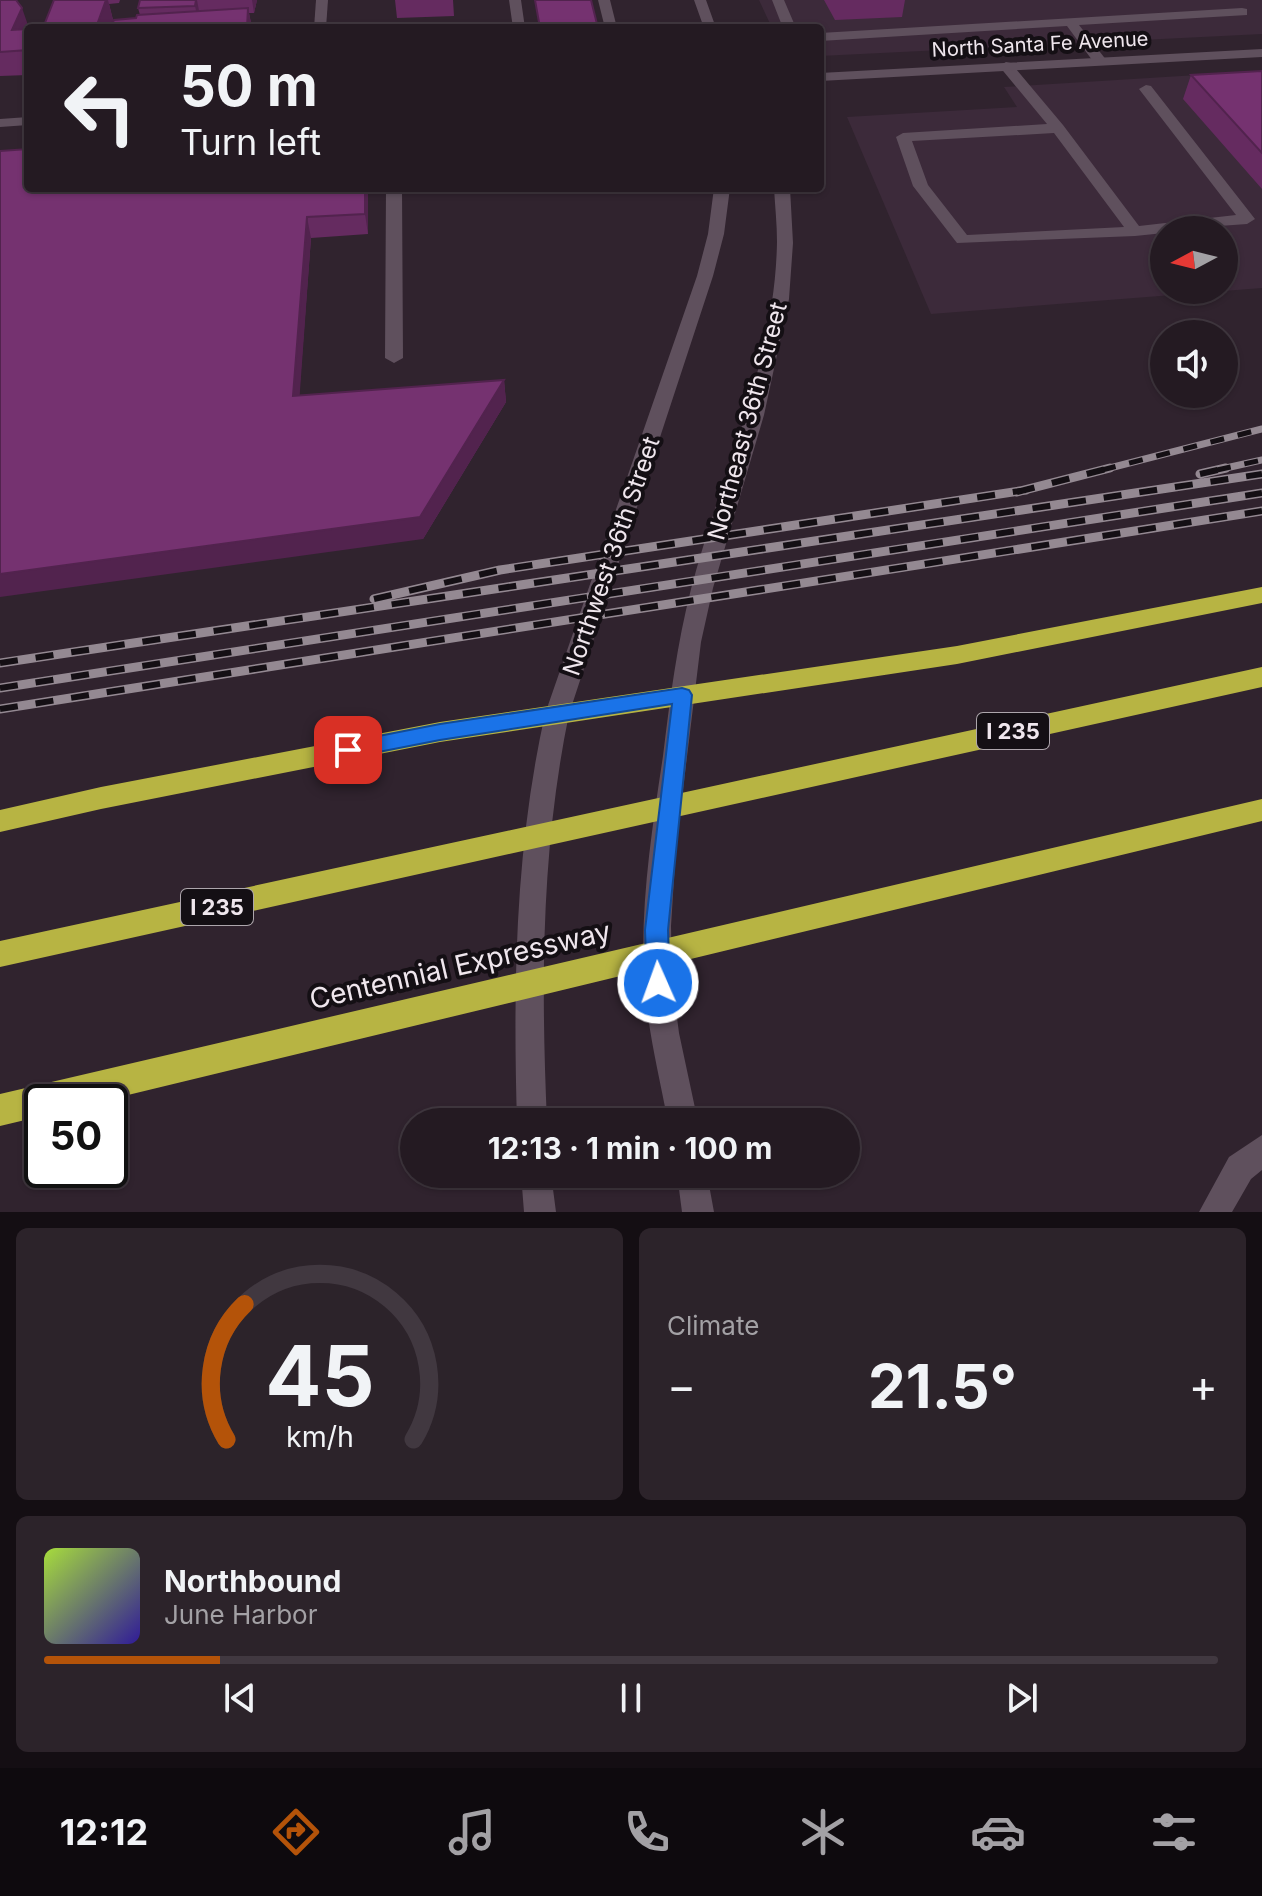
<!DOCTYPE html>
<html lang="en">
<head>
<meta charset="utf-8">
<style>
  :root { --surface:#241a22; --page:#2c232a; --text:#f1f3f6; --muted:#a3a1a5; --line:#413840; --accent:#b45309 }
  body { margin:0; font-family:Inter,sans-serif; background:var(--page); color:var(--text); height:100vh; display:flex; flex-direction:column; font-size:30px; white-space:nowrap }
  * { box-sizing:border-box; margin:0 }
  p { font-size:26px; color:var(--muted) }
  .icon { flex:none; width:44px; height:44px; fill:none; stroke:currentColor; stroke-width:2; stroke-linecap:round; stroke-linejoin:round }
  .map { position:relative; height:1212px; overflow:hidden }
  .panel { display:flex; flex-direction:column; gap:16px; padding:16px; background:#140e13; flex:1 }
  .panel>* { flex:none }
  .hud { position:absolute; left:24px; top:24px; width:800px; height:168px; border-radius:8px; box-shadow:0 2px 6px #0004,0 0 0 2px var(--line); background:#241a22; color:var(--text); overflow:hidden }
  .needle { width:52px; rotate:263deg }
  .buttons { position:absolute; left:1150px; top:216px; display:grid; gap:16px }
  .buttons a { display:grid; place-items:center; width:88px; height:88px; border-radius:50%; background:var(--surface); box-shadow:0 2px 6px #0004,0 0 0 2px var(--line); font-size:40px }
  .speed { position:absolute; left:24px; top:1084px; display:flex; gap:16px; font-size:40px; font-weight:700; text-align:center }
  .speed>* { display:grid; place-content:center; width:104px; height:104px; border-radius:50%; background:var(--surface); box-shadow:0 2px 6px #0004,0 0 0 2px var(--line); line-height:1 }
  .speed .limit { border:4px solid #111; border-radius:12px; background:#fff; color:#111 }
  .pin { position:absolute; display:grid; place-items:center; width:68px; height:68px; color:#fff; margin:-34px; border-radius:16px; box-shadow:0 4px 12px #0006 }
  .me { position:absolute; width:88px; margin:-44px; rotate:358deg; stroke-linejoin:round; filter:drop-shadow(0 0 6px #0008) }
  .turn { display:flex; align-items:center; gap:28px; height:168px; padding:0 24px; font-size:36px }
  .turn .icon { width:104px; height:104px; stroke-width:2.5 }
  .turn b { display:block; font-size:56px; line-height:68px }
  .big { font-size:60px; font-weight:700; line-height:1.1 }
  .panel .tile { flex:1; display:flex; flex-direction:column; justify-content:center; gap:12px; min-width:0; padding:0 28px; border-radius:12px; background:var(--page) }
  .panel .dial { align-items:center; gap:0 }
  .dial svg { height:208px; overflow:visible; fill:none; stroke:var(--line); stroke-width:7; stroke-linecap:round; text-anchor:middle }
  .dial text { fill:var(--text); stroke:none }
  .song { display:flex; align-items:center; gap:24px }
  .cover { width:96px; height:96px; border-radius:12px; background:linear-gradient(135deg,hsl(80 70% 55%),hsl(250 70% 35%)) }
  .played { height:8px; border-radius:4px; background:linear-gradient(90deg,var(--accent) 15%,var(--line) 15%) }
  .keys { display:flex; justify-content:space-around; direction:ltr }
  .heat { display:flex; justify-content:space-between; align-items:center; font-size:44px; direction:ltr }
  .panel .tiles { flex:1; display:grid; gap:16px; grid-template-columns:1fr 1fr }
  .tile:last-child { grid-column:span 2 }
  .trip { position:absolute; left:400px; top:1108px; width:460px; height:80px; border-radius:40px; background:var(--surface); box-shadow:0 2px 6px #0004,0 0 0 2px var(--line); font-weight:700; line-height:80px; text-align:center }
  .dock { display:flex; height:128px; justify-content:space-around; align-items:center; background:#0e0a0e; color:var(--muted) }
  .dock .icon { width:56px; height:56px }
  .dock .selected { color:var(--accent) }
  .dock b { font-size:36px; color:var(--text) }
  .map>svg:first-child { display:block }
  .built { fill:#3c2a3a; fill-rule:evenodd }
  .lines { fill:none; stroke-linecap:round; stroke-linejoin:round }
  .service { fill:#5f505d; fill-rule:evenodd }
  .minor { fill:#5f505d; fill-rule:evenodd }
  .tertiary { fill:#5f505d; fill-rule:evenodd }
  .secondary { fill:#5f505d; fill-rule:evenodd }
  .motorway { fill:#b7b443; fill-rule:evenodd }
  .rail-far1-casing { stroke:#948992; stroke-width:7 }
  .rail-casing { stroke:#948992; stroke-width:9 }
  .rail-far1 { stroke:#140f14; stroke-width:5; stroke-dasharray:14; stroke-linecap:butt }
  .rail { stroke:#140f14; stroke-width:6; stroke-dasharray:18; stroke-linecap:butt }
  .wall { fill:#652b60 }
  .shaded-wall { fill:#52234e }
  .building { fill:#753270; stroke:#52234e; stroke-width:2 }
  .route { fill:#1a73e8; stroke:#114b97; stroke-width:2 }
  .labels { text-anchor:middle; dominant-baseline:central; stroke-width:8; stroke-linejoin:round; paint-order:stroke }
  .far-street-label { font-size:20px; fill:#efe6ed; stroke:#140f14 }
  .shield { fill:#140f14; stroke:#ada6ac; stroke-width:2 }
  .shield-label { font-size:22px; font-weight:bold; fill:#efe6ed }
  .street-label { font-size:24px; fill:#efe6ed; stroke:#140f14 }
  .near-street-label { font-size:28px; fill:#efe6ed; stroke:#140f14 }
</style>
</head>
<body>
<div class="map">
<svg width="1262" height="1212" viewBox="0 0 1262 1212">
  <rect width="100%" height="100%" fill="#30232e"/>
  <path class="built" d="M759,0H1262V34L820,56V28H772Z
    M1262,71V288L931,314L847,117L1017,107L1004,87ZM1164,230H1224V290H1164Z"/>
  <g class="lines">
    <path class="service" d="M509,0H521L525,28H513Z
      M598,0H610L617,28H605Z
      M772,0H784L796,28H746L752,24L781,23Z
      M1242,8L1247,9V15L1079,25L1107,61L1100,65L1095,64L1067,26L820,41V33Z
      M1006,62L1011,63L1063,125L1139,226L1236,215L1139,89L1146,85L1151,86L1255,219L1247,224L1164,230V233L1135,236L957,243L913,186L896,137L903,133L1047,124L999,66ZM1054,133L1124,227L967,235L928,185L912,141Z
      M386,188H402L403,358L394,363L385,358Z"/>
    <path class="minor" d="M316,0H328L326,28H314Z"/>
    <path class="tertiary" d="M1262,49V57L820,81V73Z
      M1262,1135V1170L1251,1179L1232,1212H1199L1229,1157Z"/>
    <path class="secondary" d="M694,0H706L716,28H704Z
      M28,117V125L0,127V119Z
      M714,188H730L724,234L713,276L569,714C541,850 541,984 547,1122H517C513,984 515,849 545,714L697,276L708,234Z
      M774,188H790L793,243L789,299L764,415L713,588L701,642L676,847L671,926L672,979L679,1033L698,1122H668C659,1075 647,1027 644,979C640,904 652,829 663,756C670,699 677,644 691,589C721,475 775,362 777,242C777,224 775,206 774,188Z
      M521,1174H551L556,1212H524Z
      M677,1174H707L714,1212H682Z"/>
    <path class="motorway" d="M1262,587V603L957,664L440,742L101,809L0,832V810L101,787L440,722L957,646Z
      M1262,667V687L0,967V941Z
      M1262,799V821L99,1102H42V1116L0,1126V1094Z"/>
    <defs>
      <path id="rail-far1" d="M1102,470L1262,429
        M1217,470L1262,460"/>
      <path id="rail" d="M1200,474L1226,468
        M1017,492L1110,468
        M374,599L500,570L1026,490
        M0,663L1262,474
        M0,688L1262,493
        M0,709L1262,511"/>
    </defs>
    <use href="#rail-far1" class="rail-far1-casing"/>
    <use href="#rail" class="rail-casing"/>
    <use href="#rail-far1" class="rail-far1"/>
    <use href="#rail" class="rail"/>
  </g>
  <path class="wall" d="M0,0L28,28V75L0,76Z
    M54,0H120L119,3L109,4L113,20L112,24L136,18L140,15L138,8L140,0H257L254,13H249L252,28H43Z
    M395,0H453L454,16L397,18Z
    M824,0H905L902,17L835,20Z
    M1262,71V189L1183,99L1191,75Z
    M0,151L368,188V234L311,238L299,396L504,380L506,402L423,539Z"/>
  <path class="shaded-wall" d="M106,0H108L113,20L110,28L97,25Z
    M196,0H197L200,16L199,24L195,6Z
    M252,0H257L254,13Z
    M22,8L29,28L28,36L12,30Z
    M248,8L252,28H247Z
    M365,188H368V234L365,214Z
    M307,217L311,238L298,418L293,396Z
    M504,380L506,402L423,539L0,597V574Z"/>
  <path class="building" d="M0,0H16L22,8L12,30L28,29V50L0,52Z
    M54,0H106L97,25L112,24L114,20L136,18L137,15L248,8L247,28H43Z
    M140,0H196L195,6L138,8Z
    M535,0H591L598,28H540Z
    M1262,71V153L1191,75Z
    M28,149V188H365V214L307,217L293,396L504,380L420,517L0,574V151Z"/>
  <path class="route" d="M682,688L689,690L692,695L668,930L670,983L666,990L658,994L650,990L647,983L645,930L672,704L440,740L348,758L341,756L338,750L341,744L348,742L440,724Z"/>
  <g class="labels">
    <g class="far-street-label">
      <text transform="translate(1040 44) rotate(-3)">North Santa Fe Avenue</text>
    </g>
    <g class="shield">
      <rect x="977" y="713" width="72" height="36" rx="6"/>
      <rect x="181" y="889" width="72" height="36" rx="6"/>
    </g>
    <g class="shield-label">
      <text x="1013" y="731">I 235</text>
      <text x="217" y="907">I 235</text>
    </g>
    <g class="street-label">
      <text transform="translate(747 421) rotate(-75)">Northeast 36th Street</text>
      <text transform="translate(611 556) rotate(-71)">Northwest 36th Street</text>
    </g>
    <g class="near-street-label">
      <text transform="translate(460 965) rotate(-13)">Centennial Expressway</text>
    </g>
  </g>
</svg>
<div class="buttons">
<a><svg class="needle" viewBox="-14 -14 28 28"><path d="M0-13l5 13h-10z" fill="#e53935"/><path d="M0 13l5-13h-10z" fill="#a3a1a5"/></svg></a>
<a><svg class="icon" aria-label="sound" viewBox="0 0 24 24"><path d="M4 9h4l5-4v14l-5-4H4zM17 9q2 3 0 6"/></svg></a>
</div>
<div class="speed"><div class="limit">50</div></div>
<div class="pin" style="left:348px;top:750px;background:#d93025"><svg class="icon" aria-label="arrive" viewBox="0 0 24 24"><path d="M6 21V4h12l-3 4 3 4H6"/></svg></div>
<svg class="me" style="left:658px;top:983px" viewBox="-20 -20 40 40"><circle r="17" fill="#1a73e8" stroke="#fff" stroke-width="3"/><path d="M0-11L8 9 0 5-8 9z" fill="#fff"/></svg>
<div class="trip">12:13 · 1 min · 100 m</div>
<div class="hud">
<div class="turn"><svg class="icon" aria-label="left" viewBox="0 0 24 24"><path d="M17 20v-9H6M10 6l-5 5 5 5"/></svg><div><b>50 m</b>Turn left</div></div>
</div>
</div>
<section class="panel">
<div class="tiles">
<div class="tile dial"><svg viewBox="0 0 100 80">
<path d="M14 69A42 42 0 1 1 86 69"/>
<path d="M14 69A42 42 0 0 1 21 17" stroke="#b45309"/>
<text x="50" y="56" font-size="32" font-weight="700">45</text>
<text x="50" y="72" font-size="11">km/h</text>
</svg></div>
<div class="tile"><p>Climate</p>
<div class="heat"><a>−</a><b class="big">21.5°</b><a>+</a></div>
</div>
<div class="tile">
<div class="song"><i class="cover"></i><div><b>Northbound</b><p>June Harbor</p></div></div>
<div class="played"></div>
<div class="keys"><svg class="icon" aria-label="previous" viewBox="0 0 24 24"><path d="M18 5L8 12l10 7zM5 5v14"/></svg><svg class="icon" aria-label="pause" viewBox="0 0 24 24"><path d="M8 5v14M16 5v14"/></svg><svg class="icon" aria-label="next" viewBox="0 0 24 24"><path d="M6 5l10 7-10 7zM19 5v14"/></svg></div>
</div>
</div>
</section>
<nav class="dock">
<b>12:12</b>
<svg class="icon selected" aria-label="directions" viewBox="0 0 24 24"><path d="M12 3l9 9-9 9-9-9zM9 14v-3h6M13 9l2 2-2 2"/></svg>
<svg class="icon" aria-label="music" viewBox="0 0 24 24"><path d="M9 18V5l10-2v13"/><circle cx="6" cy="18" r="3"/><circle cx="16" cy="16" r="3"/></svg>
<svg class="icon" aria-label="phone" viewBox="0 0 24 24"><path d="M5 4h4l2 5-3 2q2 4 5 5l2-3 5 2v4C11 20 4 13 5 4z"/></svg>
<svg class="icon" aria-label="climate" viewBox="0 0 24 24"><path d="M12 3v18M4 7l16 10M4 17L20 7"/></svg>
<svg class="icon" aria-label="car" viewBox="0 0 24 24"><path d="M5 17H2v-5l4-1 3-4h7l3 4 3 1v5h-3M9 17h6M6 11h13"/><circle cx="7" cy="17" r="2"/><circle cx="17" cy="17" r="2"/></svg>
<svg class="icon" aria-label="filters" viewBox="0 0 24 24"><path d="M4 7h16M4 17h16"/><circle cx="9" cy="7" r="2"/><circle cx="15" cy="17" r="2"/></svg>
</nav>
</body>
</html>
